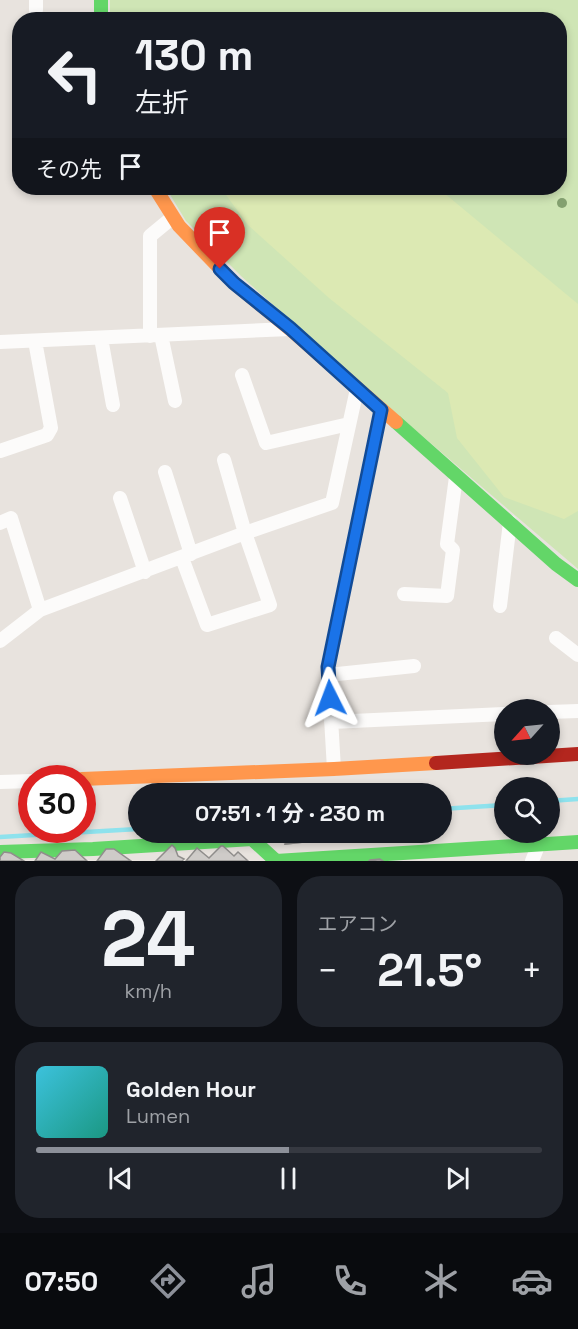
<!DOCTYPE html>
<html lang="ja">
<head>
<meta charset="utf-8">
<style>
  :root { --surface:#171b24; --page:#20242c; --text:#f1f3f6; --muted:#9ea1a6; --line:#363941; --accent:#8c9099 }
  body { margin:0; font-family:"Space Grotesk","Noto Sans JP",sans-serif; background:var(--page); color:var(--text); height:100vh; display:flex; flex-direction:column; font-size:22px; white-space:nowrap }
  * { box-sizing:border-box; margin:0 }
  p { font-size:20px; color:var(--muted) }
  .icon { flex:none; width:33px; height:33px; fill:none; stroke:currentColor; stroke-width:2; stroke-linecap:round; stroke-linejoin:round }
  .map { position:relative; height:861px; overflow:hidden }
  .drawer { display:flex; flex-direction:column; gap:15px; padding:15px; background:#0d0f14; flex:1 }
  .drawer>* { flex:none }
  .top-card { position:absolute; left:12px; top:12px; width:555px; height:183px; border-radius:24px; box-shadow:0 3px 9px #0003; background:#171b24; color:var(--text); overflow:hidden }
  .needle { width:39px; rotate:243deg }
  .tools { position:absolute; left:494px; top:699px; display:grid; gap:12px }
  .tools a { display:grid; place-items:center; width:66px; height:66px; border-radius:50%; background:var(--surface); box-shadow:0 3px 9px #0003; font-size:30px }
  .speed { position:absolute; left:18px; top:765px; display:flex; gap:12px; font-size:30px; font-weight:700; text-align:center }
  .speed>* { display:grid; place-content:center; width:78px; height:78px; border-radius:50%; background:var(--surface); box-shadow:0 3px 9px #0003; line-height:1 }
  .speed .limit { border:9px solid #d22; background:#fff; color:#111 }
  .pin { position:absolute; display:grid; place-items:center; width:51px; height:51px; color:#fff; margin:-62px -26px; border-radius:50% 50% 50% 0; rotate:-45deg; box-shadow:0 0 6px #0007 }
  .pin .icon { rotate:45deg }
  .me { position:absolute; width:66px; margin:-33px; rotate:357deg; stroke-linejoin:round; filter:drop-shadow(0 0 4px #0008) }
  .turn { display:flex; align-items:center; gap:21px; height:126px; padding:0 24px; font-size:27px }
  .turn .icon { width:78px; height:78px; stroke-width:2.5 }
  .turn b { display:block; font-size:42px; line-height:51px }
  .then { display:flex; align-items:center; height:57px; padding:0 24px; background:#0003; gap:12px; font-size:22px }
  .big { font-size:45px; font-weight:700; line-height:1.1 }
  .drawer .widget { flex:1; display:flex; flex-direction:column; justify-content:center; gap:9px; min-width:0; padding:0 21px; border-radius:24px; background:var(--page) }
  .drawer .dial { align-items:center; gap:0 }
  .dial b { font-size:78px; line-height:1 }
  .song { display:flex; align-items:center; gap:18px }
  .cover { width:72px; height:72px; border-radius:9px; background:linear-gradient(135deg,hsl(190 70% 55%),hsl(170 70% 35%)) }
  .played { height:6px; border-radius:3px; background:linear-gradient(90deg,var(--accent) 50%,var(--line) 50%) }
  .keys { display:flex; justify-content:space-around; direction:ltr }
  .heat { display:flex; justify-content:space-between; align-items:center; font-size:33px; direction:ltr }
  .drawer .tiles { flex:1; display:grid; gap:15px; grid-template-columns:1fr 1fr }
  .widget:last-child { grid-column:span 2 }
  .trip { position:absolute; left:128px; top:783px; width:324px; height:60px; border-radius:30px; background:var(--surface); box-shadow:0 3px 9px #0003; font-weight:700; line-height:60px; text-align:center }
  .tab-bar { display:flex; height:96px; justify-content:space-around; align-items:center; background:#090b0e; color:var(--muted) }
  .tab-bar .icon { width:42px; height:42px }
  .tab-bar .selected { color:var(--accent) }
  .tab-bar b { font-size:27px; color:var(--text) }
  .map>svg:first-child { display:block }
  .green { fill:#cfe5b5 }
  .pitch { fill:#dce9b3 }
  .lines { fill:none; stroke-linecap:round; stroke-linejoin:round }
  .stream { stroke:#8ee2ed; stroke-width:4.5 }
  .street { stroke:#fcfbfa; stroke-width:14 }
  .fast { stroke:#63d668; stroke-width:14 }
  .slow { stroke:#ff974d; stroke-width:14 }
  .jam { stroke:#b3261e; stroke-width:14 }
  .tree { fill:#84a070 }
  .wall { fill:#b1afac }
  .shaded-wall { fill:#908e8c }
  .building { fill:#cecbc8; stroke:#908e8c; stroke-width:1.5 }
  .route-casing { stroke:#114b97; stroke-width:15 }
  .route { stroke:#1a73e8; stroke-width:10 }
</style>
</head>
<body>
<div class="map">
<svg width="578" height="861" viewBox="0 0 578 861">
  <rect width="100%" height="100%" fill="#e8e3de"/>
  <path class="green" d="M110,0H578V569L358,381L241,276L186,221L166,188H560V20H110Z"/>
  <path class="pitch" d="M221,188H438L578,304V511L564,519L504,497L457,438L448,393L329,298L248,225Z"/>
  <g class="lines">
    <path class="stream" d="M549,801L578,799
      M441,809L504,805
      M0,837L138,829"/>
    <path class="street" d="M36,0V10
      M161,335L175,401
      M150,336V236L173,217
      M101,338L113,405
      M0,342L290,329
      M242,375L266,443L349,424
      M0,451L47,435L51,428L35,341
      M165,472L191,554
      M120,498L145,572
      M0,523L11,518L40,610
      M182,558L207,625L270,605L245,533L224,460
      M404,594L447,596L453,550L447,544L456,477
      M500,606L510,522
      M556,638L578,655
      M0,641L40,610L245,533L332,503L357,389
      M328,675L414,666
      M549,712L578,711
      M331,722L504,714
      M334,769L328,667L381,410
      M0,782L32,781
      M532,861L538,846"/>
    <path class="fast" d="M101,0V20
      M396,422L556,564L578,580
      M0,852L93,849L252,839L276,861
      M276,861L578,842"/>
    <path class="slow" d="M155,188L179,226L234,283L290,329L396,422
      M82,779L334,769L436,763"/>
    <path class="jam" d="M436,763L578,754"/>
  </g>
  <circle class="tree" cx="562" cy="203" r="5"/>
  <path class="wall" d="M283,832H307L302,843L284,845Z"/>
  <path class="shaded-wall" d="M307,836L302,843L284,845L289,838Z"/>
  <path class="building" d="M289,832H307V836L289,838Z
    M172,845L175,848L178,856L184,859L182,861H156Z
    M221,846H223L234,856L238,852L248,861H186L197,848L209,858Z
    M106,849H114L131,861H97Z
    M75,850L87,861H35L41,852L55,859L62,851Z
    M4,852L11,853L24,861H0V857Z
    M380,859L383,861H369L370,860Z"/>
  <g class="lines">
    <defs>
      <path id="route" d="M220,269L234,283L290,328L381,410L328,667L330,698"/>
    </defs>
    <use href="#route" class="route-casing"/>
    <use href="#route" class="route"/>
  </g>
</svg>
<div class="tools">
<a><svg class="needle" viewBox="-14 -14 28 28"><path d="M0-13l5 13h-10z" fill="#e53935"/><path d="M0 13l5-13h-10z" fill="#9ea1a6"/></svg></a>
<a><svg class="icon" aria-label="search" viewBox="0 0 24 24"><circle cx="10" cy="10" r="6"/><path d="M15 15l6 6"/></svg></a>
</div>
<div class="speed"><div class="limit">30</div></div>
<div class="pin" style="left:220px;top:269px;background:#d93025"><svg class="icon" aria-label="arrive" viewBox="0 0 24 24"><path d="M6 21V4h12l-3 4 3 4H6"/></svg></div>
<svg class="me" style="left:330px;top:698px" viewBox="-20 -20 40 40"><path d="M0-17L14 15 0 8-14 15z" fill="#1a73e8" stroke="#fff" stroke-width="4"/></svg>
<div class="trip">07:51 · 1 分 · 230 m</div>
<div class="top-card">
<div class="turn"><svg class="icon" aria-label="left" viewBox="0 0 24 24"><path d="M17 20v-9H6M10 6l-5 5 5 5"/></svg><div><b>130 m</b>左折</div></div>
<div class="then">その先<svg class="icon" aria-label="arrive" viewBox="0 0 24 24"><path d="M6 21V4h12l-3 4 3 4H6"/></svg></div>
</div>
</div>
<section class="drawer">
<div class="tiles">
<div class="widget dial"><b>24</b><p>km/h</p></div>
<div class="widget"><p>エアコン</p>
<div class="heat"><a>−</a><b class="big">21.5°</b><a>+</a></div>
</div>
<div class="widget">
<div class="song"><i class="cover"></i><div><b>Golden Hour</b><p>Lumen</p></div></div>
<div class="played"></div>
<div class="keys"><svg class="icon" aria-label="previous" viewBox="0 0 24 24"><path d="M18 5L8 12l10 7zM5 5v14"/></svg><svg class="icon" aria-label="pause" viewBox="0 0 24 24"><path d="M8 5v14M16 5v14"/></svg><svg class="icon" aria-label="next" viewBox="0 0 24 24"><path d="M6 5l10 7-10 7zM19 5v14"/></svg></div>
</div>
</div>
</section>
<nav class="tab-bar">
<b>07:50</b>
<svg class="icon selected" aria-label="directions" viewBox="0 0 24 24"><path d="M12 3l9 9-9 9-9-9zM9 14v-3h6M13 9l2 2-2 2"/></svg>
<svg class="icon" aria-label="music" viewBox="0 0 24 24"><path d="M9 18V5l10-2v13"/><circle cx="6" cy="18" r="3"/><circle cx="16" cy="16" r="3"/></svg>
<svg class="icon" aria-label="phone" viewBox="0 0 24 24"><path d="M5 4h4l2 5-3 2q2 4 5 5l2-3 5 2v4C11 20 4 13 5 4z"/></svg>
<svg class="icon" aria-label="climate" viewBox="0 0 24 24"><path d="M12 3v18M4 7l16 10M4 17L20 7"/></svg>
<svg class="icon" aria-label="car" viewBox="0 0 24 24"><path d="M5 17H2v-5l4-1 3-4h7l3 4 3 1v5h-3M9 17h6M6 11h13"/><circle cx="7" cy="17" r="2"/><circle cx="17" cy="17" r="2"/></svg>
</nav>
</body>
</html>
